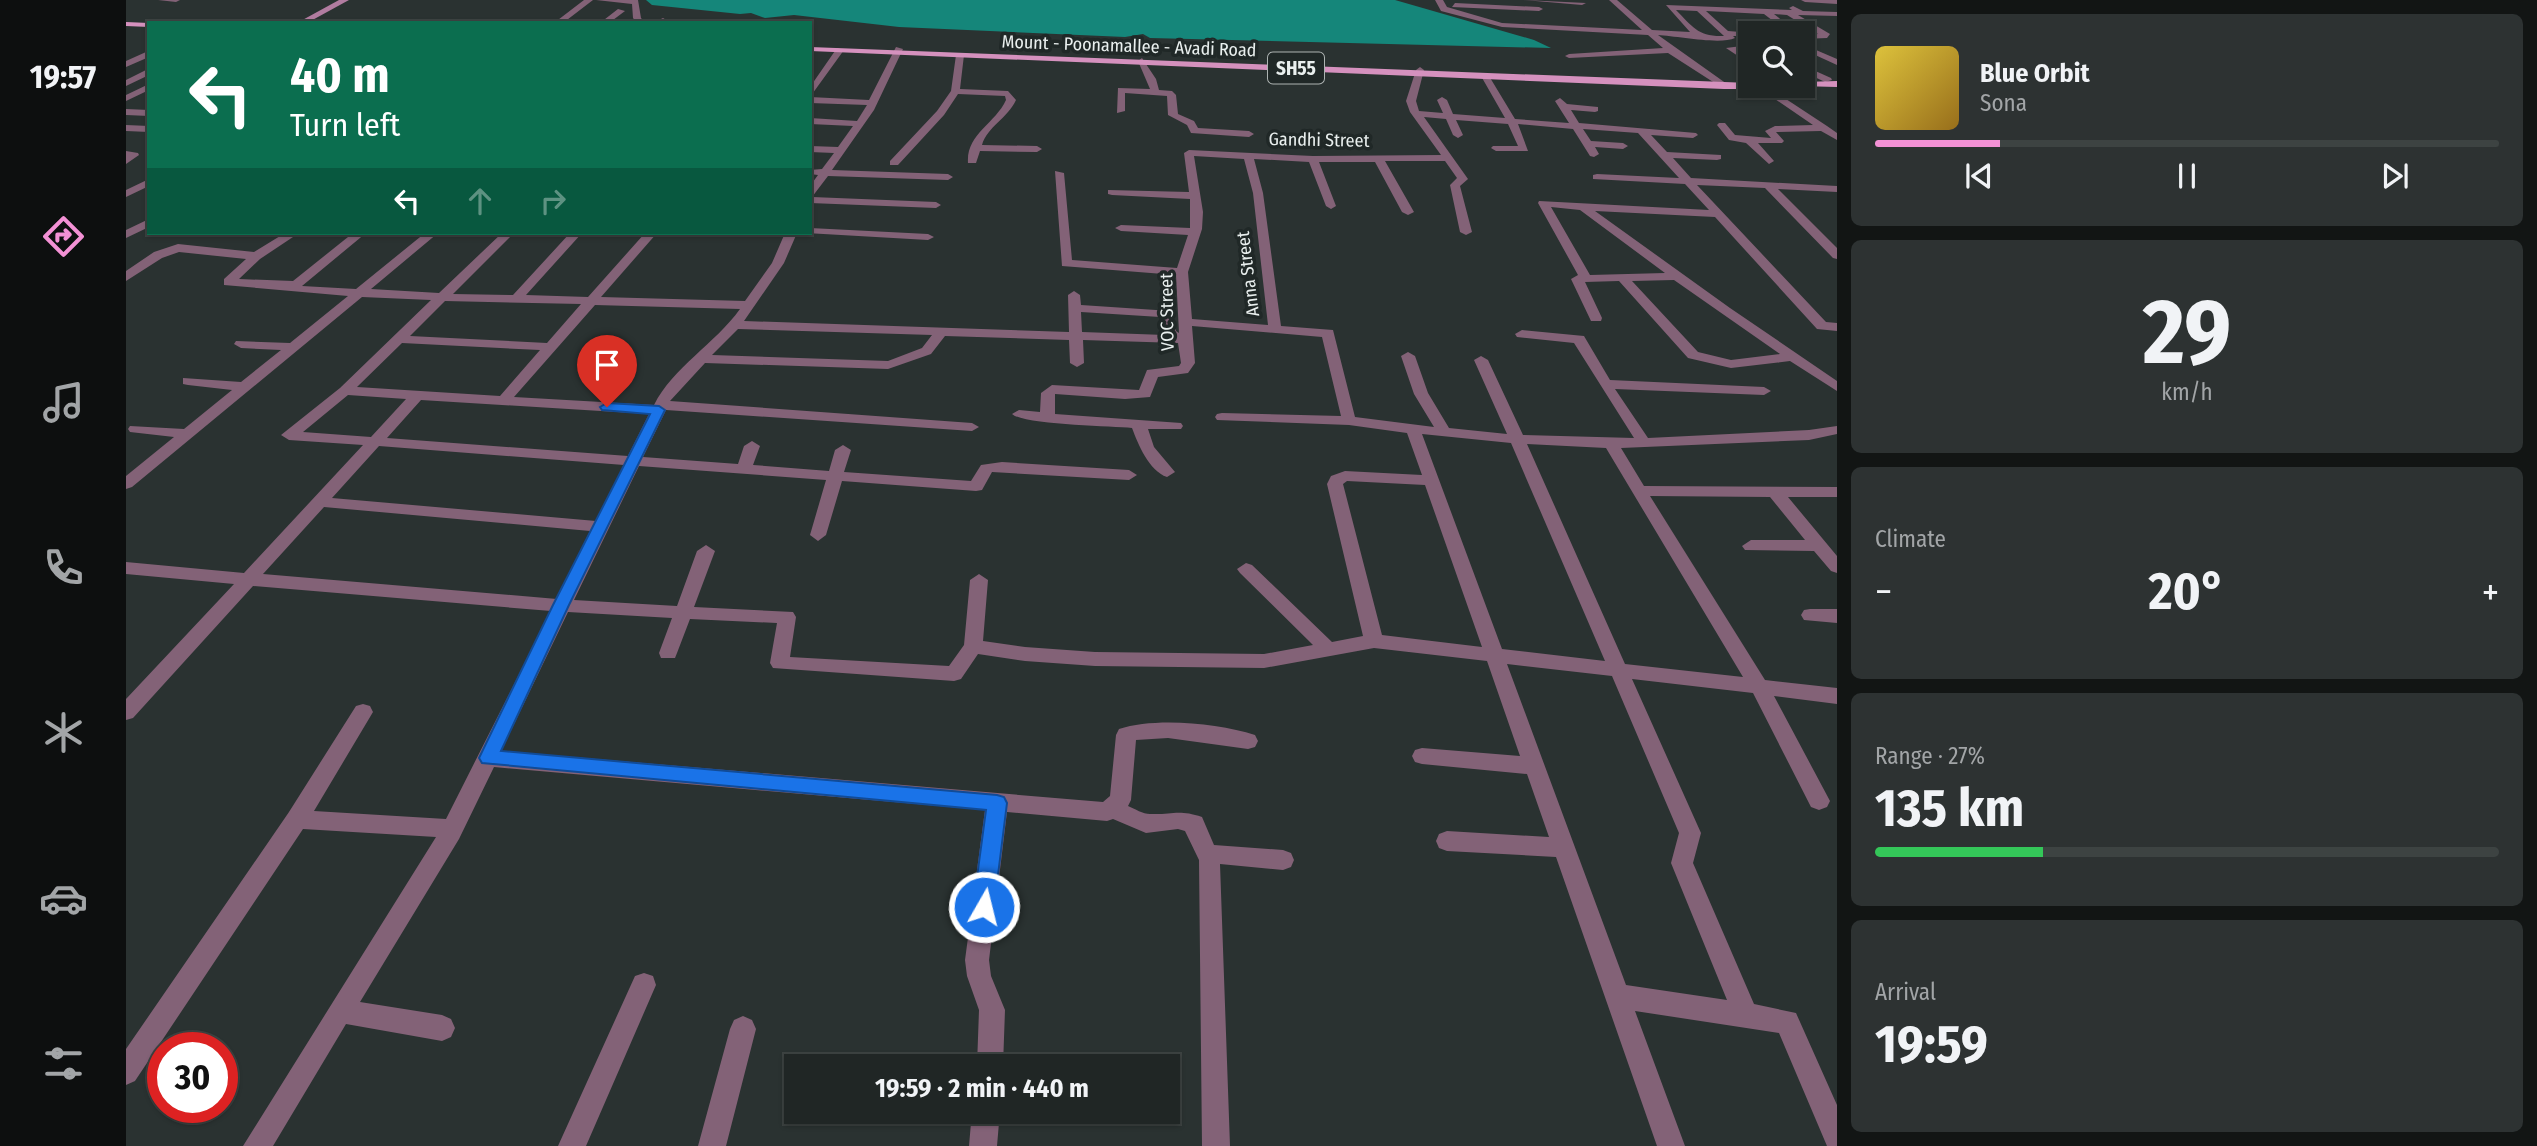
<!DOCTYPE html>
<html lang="en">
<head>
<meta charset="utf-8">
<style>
  :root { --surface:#202625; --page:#2d3232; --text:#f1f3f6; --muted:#a2a5a7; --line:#3d4342; --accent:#f391d5 }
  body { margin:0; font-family:"Fira Sans Condensed",sans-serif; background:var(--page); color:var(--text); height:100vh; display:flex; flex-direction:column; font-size:26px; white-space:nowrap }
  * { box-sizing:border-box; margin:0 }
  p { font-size:23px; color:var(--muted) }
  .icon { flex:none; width:38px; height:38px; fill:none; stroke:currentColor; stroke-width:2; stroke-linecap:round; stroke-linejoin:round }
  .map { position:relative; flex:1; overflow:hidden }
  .sheet { display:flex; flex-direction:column; gap:14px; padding:14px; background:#121514; width:700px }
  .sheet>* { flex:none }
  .guide { position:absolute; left:21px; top:21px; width:665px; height:214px; border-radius:0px; box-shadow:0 2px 5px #0004,0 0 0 2px var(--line); background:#0b6e4f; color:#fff; overflow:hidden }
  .fabs { position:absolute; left:1612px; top:21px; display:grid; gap:14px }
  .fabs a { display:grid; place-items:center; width:77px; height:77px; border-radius:0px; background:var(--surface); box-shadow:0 2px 5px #0004,0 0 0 2px var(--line); font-size:35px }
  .speed { position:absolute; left:21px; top:1032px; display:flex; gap:14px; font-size:35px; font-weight:700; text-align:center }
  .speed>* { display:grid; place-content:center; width:91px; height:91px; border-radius:50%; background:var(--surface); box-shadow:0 2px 5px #0004,0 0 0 2px var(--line); line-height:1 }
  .speed .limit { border:10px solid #d22; background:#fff; color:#111 }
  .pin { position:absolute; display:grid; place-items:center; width:60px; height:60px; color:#fff; margin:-72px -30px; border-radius:50% 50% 50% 0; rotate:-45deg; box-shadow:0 0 7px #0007 }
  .pin .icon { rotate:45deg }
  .me { position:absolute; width:77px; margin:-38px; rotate:8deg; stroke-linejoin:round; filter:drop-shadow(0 0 5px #0008) }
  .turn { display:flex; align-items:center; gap:24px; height:147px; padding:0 28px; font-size:32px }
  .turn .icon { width:91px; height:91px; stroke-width:2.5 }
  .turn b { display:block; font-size:49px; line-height:60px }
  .lanes { display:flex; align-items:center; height:66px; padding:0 28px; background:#0003; justify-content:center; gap:35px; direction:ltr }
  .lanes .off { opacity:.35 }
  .big { font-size:52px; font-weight:700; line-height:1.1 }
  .sheet .card { flex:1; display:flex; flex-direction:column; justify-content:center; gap:10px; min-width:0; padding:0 24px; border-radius:10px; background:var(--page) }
  .sheet .dial { align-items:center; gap:0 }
  .dial b { font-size:91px; line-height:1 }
  .song { display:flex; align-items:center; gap:21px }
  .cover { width:84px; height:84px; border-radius:10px; background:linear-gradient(135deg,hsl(50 70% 55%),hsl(40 70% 35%)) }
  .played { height:7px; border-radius:4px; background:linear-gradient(90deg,var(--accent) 20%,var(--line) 20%) }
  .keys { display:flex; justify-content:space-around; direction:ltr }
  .heat { display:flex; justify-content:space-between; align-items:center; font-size:38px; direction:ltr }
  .charge { height:10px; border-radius:5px; background:linear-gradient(90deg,#34c759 27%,var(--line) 0) }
  .trip { position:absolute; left:658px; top:1054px; width:396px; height:70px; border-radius:0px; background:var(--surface); box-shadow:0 2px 5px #0004,0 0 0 2px var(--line); font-weight:700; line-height:70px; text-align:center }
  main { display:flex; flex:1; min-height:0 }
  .tabs { display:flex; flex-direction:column; width:126px; justify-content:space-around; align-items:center; background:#0d0f0f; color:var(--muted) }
  .tabs .icon { width:49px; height:49px }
  .tabs .on { color:var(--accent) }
  .tabs b { font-size:32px; color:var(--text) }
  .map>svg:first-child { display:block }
  .water { fill:#15867a }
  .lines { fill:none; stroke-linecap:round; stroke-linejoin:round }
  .minor { fill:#836277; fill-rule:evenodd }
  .secondary { fill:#b17ca0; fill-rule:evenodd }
  .primary { fill:#d591be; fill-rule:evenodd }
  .route { fill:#1a73e8; stroke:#114b97; stroke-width:2 }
  .labels { text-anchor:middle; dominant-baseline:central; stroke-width:7; stroke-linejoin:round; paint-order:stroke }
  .far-street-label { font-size:18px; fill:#e9efee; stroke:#202827 }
  .shield { fill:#202827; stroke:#adb3b2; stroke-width:2 }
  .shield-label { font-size:19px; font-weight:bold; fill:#e9efee }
</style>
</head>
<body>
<main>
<nav class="tabs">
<b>19:57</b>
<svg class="icon on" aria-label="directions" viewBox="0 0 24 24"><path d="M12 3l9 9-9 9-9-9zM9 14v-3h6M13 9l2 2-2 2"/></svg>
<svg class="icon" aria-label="music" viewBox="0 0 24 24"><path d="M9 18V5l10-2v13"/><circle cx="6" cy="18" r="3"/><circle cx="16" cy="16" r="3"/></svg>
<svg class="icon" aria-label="phone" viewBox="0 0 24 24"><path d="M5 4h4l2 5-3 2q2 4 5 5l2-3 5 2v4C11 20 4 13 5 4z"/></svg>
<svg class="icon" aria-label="climate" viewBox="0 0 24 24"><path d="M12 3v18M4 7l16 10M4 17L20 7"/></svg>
<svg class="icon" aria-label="car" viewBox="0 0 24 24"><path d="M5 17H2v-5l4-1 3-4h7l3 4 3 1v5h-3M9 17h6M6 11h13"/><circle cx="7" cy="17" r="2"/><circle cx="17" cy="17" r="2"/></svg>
<svg class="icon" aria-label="filters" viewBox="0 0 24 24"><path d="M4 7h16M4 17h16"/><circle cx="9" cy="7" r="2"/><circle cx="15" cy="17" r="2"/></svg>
</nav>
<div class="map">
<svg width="1711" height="1146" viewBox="0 0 1711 1146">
  <rect width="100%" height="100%" fill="#2a3231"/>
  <path class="water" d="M520,0H1269L1408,40L1425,48L1024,38L1017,34L999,37L773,27L668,15L639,18L625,13L614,14L526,5Z"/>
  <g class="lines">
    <path class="minor" d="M32,0H54L50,2Z
      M458,0H467L437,23H428Z
      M470,0H512L515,18L519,23H511L507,18L506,4Z
      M1309,0H1317L1321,7L1376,23L1516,30L1483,0H1491L1526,30L1564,32L1540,5L1666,10L1663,8L1667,6L1677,11L1711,12V16L1672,15L1704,34L1701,38L1676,39V35L1692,34L1661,15L1648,14L1672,33H1663L1638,14L1580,11L1602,31L1627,33H1624V36H1607L1609,38C1594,45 1551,36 1532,35L1601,84V88L1598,89L1542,53L1443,58L1439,56L1443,54L1537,48L1522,35L1376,27L1315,11ZM1550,10L1571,11L1598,36C1572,37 1567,27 1550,10Z
      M1398,0L1460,3L1456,5Z
      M1675,0H1711V4L1679,2Z
      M1329,3L1413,7L1417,9L1413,11L1326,7Z
      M492,9L499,11L483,23H474Z
      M537,18L545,23H536L533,20Z
      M1624,45V49L1613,50L1624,57V64L1600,48Z
      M770,47L777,49L748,110L706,170L822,174L827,177L822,180L702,176L686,197L810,202L815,205L810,208L684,203V186L692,175L684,174V170L696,169L708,153L684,152V146L712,147L727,126L684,124V118L731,121L741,105L684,103V97L743,100Z
      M711,48L718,50L684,97V87Z
      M1690,50L1711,59V65L1687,54Z
      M20,52H23V57L0,67V61Z
      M834,53L838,55L834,89L882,91L890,100C882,118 861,127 856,145L911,146L916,149L911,152L854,151L850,163H842C840,134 869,124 880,100L879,96L832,94L818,115L772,165H764V161L811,111L825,91L830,55Z
      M1016,58L1030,79L1033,90L1046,91L1050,95L1052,114L1068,121L1072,128L1123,131L1128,134L1123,137L1065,133L1061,125L1042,115L1041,96L999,93V111L991,113L992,88L1024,89L1012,61Z
      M1676,65L1705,78L1706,80L1699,82L1676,71Z
      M1294,67L1298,70L1290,101L1293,111L1317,113L1311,100L1316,97L1321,100L1327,114L1379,118L1355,76L1359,73L1363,76L1389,119L1443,123L1429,101L1434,98L1441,104L1472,107V111L1469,112L1445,110L1453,123L1570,133L1572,135L1567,138L1525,135L1541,152L1595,155V159L1591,160L1547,158L1565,178L1711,186V192L1652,189L1711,248V259L1707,258L1639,188L1571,185L1700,322L1711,323V331L1691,329L1589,217L1469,211L1604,308L1711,381V391L1664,361L1605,368L1562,358L1493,281L1459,282L1476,318L1475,321H1465L1445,279L1452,275L1412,203L1413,201L1583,210L1559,184L1467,179V175L1471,174L1553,178L1512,133L1457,129L1465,141L1497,143L1502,146L1497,149L1469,147L1473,154L1468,157L1464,156L1447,129L1392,124L1402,151H1370L1365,148L1367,146H1392L1382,124L1330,120L1337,135L1332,138L1327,135L1320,119L1298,117L1342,179L1334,186L1346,232L1340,235L1334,232L1324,185L1331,178L1319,161H1259L1288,212L1282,215L1276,212L1249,162H1193L1210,206L1205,209L1200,206L1183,162L1128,159L1137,193L1155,326L1207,330L1229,417L1308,427L1288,394L1275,356L1282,352L1289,356L1302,393L1323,428L1381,434L1348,360L1355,356L1362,360L1397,435L1508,438L1448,343L1391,337L1389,334L1396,330L1458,336L1484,380L1638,387L1645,391L1638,395L1489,389L1522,438L1683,430L1711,426V434L1683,440L1495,448L1518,486L1711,487V497H1662L1711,556V573L1705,571L1688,551L1619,550L1616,546L1625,540H1679L1644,497L1524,496L1639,680L1711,688V704L1648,696L1704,801L1701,807L1693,810L1685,807L1627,693L1506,679L1575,833L1567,863L1628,1004L1670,1013L1711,1105V1146H1701L1653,1033L1509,1011L1559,1146H1531L1430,857L1321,851L1313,848L1310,841L1313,834L1321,831L1423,837L1401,774L1296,764L1289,762L1286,756L1289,750L1296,748L1394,756L1361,661L1248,648L1138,668L969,666L899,661L852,654L835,679L828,681L647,668L644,663L651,623L564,619L551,653L549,658H535L533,653L546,618L442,612L375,751L977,802L984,796L990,735L993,729C1029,717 1092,723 1129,735L1132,741L1129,747L1122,749L1042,738L1010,740L1005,800L1002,806C1009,809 1017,814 1024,814C1046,815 1052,809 1076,817L1088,845L1157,850L1165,853L1168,860L1165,867L1157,870L1094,864L1104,1146H1076L1073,860L1059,831L1052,829L1020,833L987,819L981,821L881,812L863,960L865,976L879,1010L877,1066H851L853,1010L841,976L839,960L859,810L368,767L333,839L234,1002L316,1015L325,1019L329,1028L325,1037L316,1041L220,1024L147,1146H117L310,837L177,829L9,1081L0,1085V1049L163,812L230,706L237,704L244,706L247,712L188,811L320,819L425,611L127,586L7,718L0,720V699L108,584L0,574V562L118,573L237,445L163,440L155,435L214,388L305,300L236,297L6,487L0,489V476L48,437L4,432L2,429L4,426L58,429L106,390L62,385L57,384V378L115,382L155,350L115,348L108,344L110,341L164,343L222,296L98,285V279L120,259L53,252L36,258L0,281V271L28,252L52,244L128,252L159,233H173L134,259L113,279L167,281L227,233H240L176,286L230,289L299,233H312L245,289L313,293L376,233H388L327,294L387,295L444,233H456L400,295L462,297L519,233H531L475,297L619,301L646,263L659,233H671L658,263L618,321L943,332L942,295L948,291L954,295L955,305L1045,311L1050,331L1053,333L1050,275L936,266L929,171L938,173L946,260L1051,268L1062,235L995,231L989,228L995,225L1064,228V199L986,195L982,194V190L1063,192L1058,153L1063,150L1187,156L1315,155L1284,112L1280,101L1290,70ZM1068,156L1118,159L1127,193L1142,325L1066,319L1062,272L1076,229L1077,212ZM1425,207L1454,210L1539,273L1464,275ZM1548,280L1654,354L1605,360L1572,352L1506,281ZM319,301L455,304L421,343L284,336ZM469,305L614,309C589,344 547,367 528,405L388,397ZM955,312L1034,317L1039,335L956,332ZM1066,326L1196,337L1215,416L1096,413L1091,414L1089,417L1091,420L1223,425L1281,433L1296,475L1219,471L1205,476L1201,484L1237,636L1206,642L1126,565L1120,563L1111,569L1114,573L1187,645L1138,654L969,652L899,647L857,641L862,580L853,574L844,580L838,645L823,666L664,657L670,617L667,612L568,607L589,551L580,545L571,551L551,606L448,600L513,466L700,480L684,535L692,541L700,535L716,481L850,491L856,490L866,472L1003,480L1011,475L1003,470L876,462L855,465L845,481L718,472L725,450L717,445L709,450L703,471L627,465L634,446L626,441L618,446L612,464L517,457L540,410L846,431L853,427L846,423L544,401L579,363L762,369L805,354L819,336L943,340L944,363L951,367L958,363L957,340L1052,343L1055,363L1053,366L1021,370L1013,390L926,385L915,393L914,412L893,410L886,414C898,425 985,426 1006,428C1012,444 1023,471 1041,477L1049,472L1028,447L1022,429H1055L1057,426L1055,423L929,414V394L999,399L1024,397L1032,377L1062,373L1069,363ZM612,329L806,335L796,348L762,361L586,355ZM276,343L414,350L374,396L231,387ZM222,395L280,399L245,437L177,432ZM295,400L523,414L502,456L261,438ZM1296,434L1385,443L1479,661L1376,649ZM1401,444L1480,448L1617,677L1499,664ZM253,446L498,465L470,521L206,498ZM1221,481L1299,485L1356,647L1256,635L1217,484ZM198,507L464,531L431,599L137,574ZM1381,664L1486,676L1553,833L1545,863L1601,1000L1500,985Z
      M20,70H23V75L0,86V80Z
      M23,84V90L0,101V95Z
      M1630,86H1640L1701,126L1711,133V140L1695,131L1650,132L1658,141L1656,143H1632L1648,161L1643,164L1620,143L1603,140L1591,125L1593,123H1599L1609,135L1645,138L1639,131L1649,126L1687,125Z
      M0,109L23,110V116L0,115Z
      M0,125L23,126V132L0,131Z
      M0,151L12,153L13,155L0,164Z
      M23,179V186L0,197V190Z
      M23,219V227L0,238V230Z
      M684,228L802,234L808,237L802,240L680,233H684Z
      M1684,609H1711V623L1678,620L1675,615L1678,610Z
      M518,973L527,976L530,985L460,1146H432L509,976Z
      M617,1016L626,1020L630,1029L600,1146H572L604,1029L608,1020Z
      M846,1111H874L871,1146H843Z"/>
    <path class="secondary" d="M213,0H223L181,23H171Z"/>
    <path class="primary" d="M0,22L23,23V27L0,26Z
      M684,47L1624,83V86H1660L1656,89H1598L684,51Z
      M1711,81V87L1672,86H1676V82Z"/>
  </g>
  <path class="route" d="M481,403L533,406L539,410L443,605L375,751L871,795L878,797L881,803L868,907L865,914L858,917L850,914L847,907L860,810L356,763L353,758L427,605L524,414L476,410L474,407Z"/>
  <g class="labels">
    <g class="far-street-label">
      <text transform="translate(1003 46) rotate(2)">Mount - Poonamallee - Avadi Road</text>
      <text transform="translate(1193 140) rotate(1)">Gandhi Street</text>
      <text transform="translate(1122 274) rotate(-97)">Anna Street</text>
      <text transform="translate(1041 312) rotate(-91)">VOC Street</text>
    </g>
    <rect class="shield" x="1142" y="52.5" width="56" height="31" rx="5"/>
    <g class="shield-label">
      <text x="1170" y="68">SH55</text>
    </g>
  </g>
</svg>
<div class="fabs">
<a><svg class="icon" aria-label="search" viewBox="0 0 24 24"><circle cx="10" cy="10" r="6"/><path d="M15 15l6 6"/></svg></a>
</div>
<div class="speed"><div class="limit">30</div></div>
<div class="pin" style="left:481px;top:407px;background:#d93025"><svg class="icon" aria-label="arrive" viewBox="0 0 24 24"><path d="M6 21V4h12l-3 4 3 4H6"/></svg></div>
<svg class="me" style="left:858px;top:907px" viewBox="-20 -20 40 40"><circle r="17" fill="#1a73e8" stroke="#fff" stroke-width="3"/><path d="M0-11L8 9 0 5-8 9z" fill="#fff"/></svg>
<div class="trip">19:59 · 2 min · 440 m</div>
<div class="guide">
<div class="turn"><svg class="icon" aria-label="left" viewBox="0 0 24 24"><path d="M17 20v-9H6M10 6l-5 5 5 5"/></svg><div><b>40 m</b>Turn left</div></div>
<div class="lanes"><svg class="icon" aria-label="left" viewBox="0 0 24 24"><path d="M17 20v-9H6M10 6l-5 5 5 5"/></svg><svg class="icon off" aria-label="ahead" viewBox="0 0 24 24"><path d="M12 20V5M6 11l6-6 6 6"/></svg><svg class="icon off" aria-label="right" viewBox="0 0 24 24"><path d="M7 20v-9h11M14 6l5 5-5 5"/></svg></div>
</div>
</div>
<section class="sheet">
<div class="card">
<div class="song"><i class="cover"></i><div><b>Blue Orbit</b><p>Sona</p></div></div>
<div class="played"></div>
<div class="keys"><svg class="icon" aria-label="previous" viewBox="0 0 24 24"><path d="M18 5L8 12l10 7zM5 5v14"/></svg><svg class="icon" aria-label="pause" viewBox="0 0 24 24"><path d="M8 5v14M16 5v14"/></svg><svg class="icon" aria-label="next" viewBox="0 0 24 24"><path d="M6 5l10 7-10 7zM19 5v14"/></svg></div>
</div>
<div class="card dial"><b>29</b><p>km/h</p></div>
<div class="card"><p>Climate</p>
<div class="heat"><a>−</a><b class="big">20°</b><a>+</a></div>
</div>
<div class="card"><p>Range · 27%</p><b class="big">135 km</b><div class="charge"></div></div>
<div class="card"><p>Arrival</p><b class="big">19:59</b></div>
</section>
</main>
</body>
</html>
